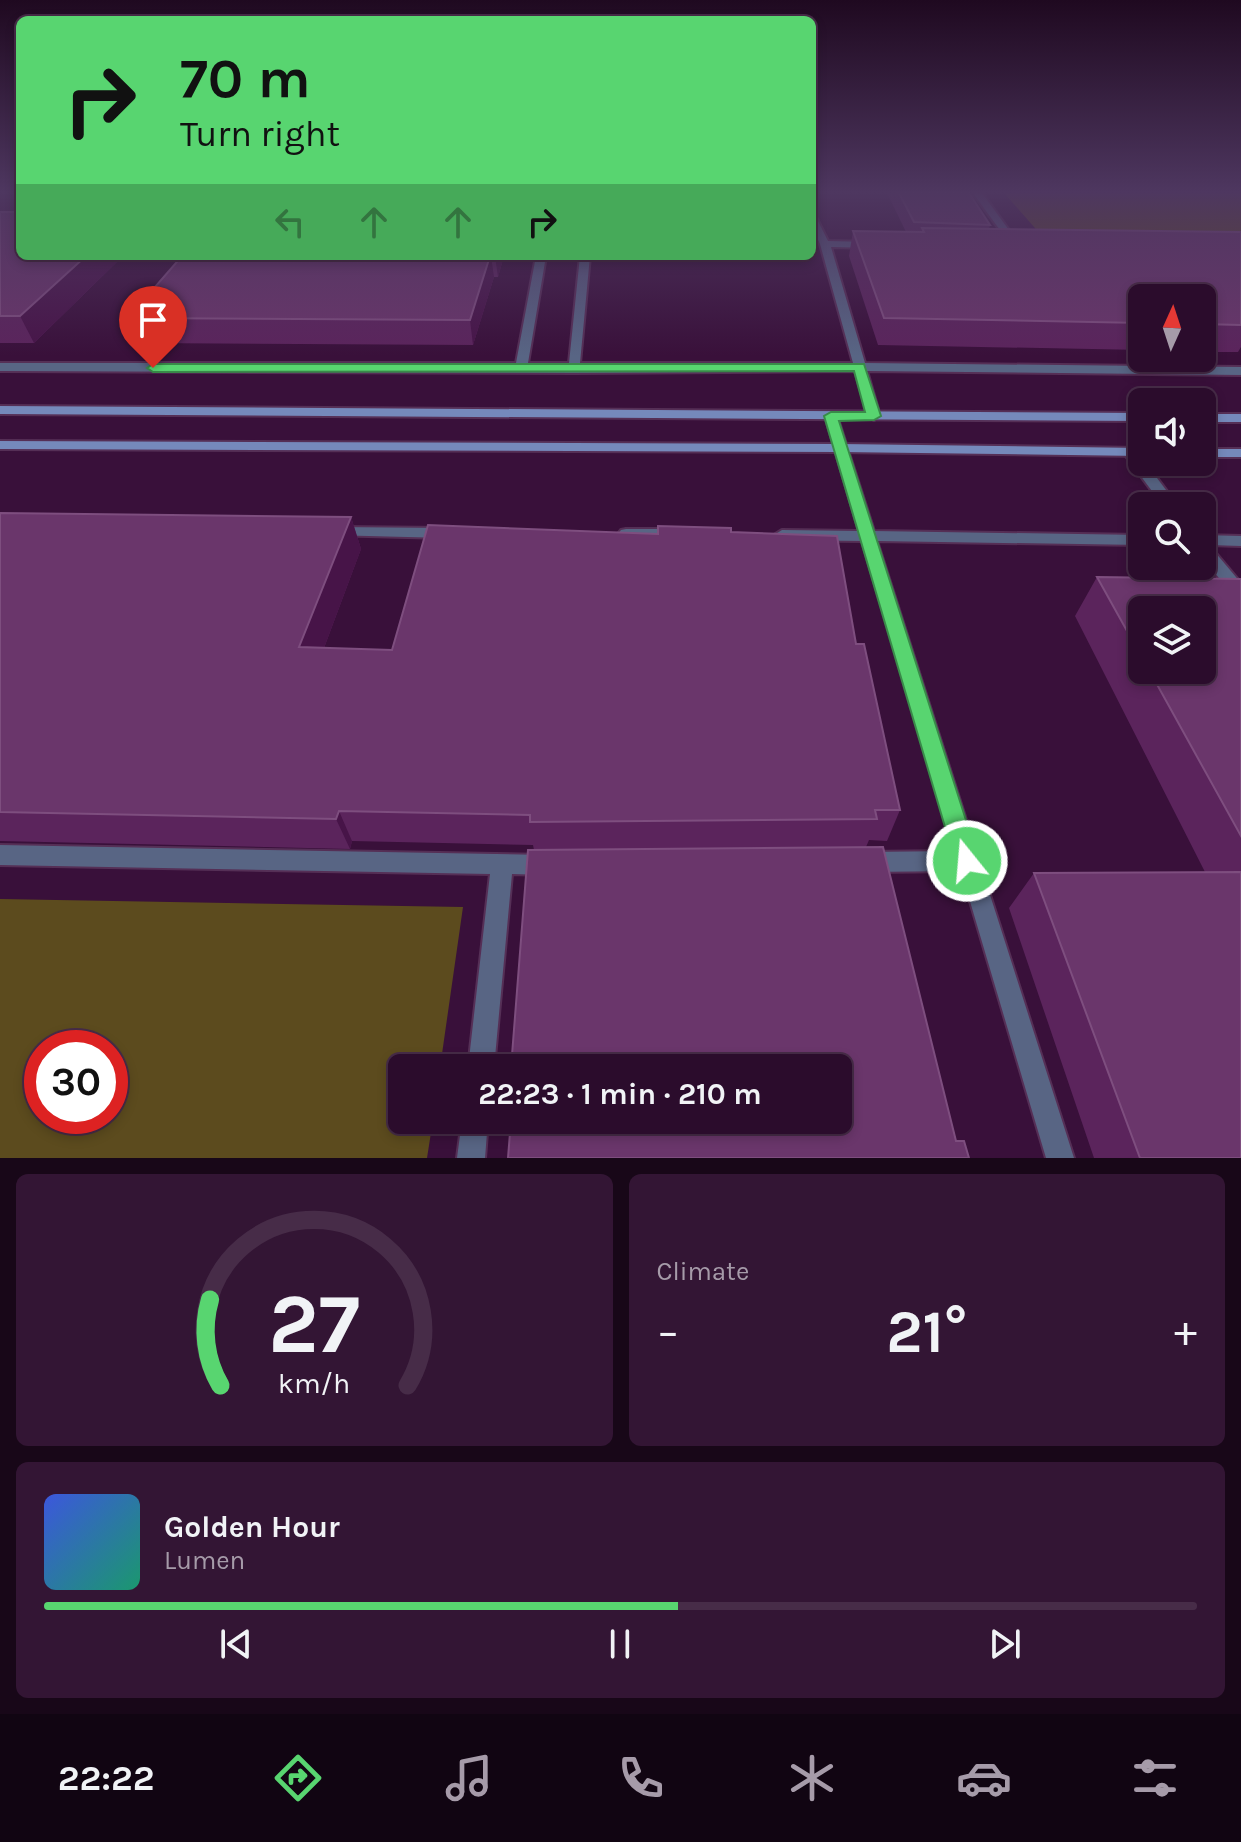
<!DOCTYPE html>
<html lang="en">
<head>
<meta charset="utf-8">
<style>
  :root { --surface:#2b0c2c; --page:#331534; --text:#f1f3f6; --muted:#a69ba9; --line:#472c48; --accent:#58d570 }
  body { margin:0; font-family:Karla,sans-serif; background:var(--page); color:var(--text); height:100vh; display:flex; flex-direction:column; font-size:30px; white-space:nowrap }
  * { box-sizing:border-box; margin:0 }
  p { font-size:26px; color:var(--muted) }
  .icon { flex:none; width:44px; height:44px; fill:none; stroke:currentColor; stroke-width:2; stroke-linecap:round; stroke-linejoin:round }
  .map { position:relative; height:1158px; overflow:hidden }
  .drawer { display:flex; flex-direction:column; gap:16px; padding:16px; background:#180718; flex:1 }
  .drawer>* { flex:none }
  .top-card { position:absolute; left:16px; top:16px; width:800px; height:244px; border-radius:12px; box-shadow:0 4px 12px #0003,0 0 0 2px var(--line); background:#58d570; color:#111; overflow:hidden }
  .needle { width:52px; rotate:3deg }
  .tools { position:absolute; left:1128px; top:284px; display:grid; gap:16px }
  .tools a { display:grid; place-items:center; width:88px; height:88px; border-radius:12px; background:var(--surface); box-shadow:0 4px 12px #0003,0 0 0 2px var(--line); font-size:40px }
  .speed { position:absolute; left:24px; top:1030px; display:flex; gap:16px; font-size:40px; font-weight:700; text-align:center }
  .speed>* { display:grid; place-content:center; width:104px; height:104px; border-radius:50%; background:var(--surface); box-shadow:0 4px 12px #0003,0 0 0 2px var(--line); line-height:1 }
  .speed .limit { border:12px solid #d22; background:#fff; color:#111 }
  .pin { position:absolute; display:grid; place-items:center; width:68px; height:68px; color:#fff; margin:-82px -34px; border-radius:50% 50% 50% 0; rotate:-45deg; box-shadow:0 0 8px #0007 }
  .pin .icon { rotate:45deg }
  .me { position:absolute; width:88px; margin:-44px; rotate:343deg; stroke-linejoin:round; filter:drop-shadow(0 0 6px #0008) }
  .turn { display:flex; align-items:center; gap:28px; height:168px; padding:0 32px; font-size:36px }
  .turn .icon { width:104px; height:104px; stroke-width:2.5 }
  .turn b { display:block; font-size:56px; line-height:68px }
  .lanes { display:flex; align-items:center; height:76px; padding:0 32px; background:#0003; justify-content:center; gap:40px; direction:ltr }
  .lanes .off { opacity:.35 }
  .big { font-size:60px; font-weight:700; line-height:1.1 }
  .drawer .card { flex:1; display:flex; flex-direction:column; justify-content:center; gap:12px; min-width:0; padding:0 28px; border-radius:12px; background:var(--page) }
  .drawer .dial { align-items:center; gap:0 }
  .dial svg { height:208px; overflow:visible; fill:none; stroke:var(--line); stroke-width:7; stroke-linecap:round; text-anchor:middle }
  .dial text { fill:var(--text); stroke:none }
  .song { display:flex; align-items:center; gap:24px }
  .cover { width:96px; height:96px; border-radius:12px; background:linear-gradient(135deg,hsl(230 70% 55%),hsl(160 70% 35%)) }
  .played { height:8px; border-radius:4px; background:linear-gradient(90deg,var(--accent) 55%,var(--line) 55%) }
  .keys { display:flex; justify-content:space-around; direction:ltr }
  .heat { display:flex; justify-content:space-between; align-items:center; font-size:44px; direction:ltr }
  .drawer .tiles { flex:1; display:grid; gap:16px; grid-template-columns:1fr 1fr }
  .card:last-child { grid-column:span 2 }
  .trip { position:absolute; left:388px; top:1054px; width:464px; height:80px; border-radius:12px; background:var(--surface); box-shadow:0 4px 12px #0003,0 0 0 2px var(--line); font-weight:700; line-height:80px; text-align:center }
  .menu { display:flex; height:128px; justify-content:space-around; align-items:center; background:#110512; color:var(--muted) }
  .menu .icon { width:56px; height:56px }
  .menu .selected { color:var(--accent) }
  .menu b { font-size:36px; color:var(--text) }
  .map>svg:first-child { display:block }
  .green { fill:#5c4b1e; fill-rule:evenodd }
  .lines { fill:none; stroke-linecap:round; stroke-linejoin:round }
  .minor-casing { stroke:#552f56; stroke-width:4 }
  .secondary-casing { stroke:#552f56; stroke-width:4 }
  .minor { fill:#586584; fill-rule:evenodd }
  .secondary { fill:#7589bb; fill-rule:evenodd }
  .wall { fill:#5b245c; fill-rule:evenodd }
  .shaded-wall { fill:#471448 }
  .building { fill:#6a366b; stroke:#7e4e7f; stroke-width:2 }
  .route { fill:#58d570; stroke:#398a49; stroke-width:2 }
</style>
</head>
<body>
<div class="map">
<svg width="1241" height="1158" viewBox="0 0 1241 1158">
  <rect width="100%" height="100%" fill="#39103a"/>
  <path class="green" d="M1004,193H1241V235L1042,236Z
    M0,899L463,907L440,1068H402V1120H433L427,1158H0ZM42,1048H110V1116H42Z"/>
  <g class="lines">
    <defs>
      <path id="minor" d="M973,193H982L1019,244V248H1013Z
        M812,214L816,217L828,241L871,242L876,245L871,248L831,247L865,363L1241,367V375L867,371L880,416L874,420L868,416L855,371L574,373L0,371V363H516L536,256H546L528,363H569L580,256H590L580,363H853L820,244L812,226Z
        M831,412L837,416L874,531L1142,535V545L877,541L1074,1158H1046L961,871L865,872L857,869L854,862L857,855L865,852L955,851L862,541L782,540L774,535L782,530L859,531L825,416Z
        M1130,448L1135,449L1142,462H1145L1178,506H1163L1123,452Z
        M334,527L446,528L454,533L446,538L329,535L326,532L329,529Z
        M626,529H678L686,534L678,539L621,538L618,534L621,530Z
        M1202,535L1241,536V546L1209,545L1241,583V600L1235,598L1202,557Z
        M0,845L546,855L554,858L557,865L554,872L546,875L512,874L494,1068H468L490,874L0,865Z
        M462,1120H488L485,1158H457Z"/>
      <path id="secondary" d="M0,406L1142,413V421L0,414Z
        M1202,414H1241V422H1202Z
        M0,441L840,444L1142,448V456L840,452L0,449Z
        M1202,449H1241V457H1202Z"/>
    </defs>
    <use href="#minor" class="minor-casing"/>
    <use href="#secondary" class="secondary-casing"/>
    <use href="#minor" class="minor"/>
    <use href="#secondary" class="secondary"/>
  </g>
  <path class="wall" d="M887,193H969L990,225L989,229L1241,232V347L1238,352H1202V298H1142V350L878,345L849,256L853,231L906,232Z
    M0,212L20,256H123L34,343H0Z
    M182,256H504L498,277H494L473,345L139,343L128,318Z
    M0,513L351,517L361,549L324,648L392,650L658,534L731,532L856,644L900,810L887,841L869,840L866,847L956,1141L969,1158L534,850L533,845L352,841L350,849L0,841Z
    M1097,577L1241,579V1158H1094L1009,908L1034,873L1205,872L1075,616ZM1142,610L1202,670H1142Z"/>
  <path class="shaded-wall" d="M86,256H123L34,343L20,316Z
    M490,256H491L494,277L473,345L470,320Z
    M495,256H504L498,277Z
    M351,517L361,549L312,680L299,647Z
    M339,811L352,841L350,849L336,819Z"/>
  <path class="building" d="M899,193H969L990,225L914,222Z
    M0,212H20V256H86L20,316H0Z
    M922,228L1241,232V325L1202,324V298H1142V323L884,318L853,231L924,232Z
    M182,256H490L470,320L128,318Z
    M0,513L351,517L299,647L392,650L428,525L658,534V526L731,528V532L837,536L856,644H864L900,810H875L877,819L530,822V815L339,811L336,819L0,812Z
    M1097,577L1241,579V836L1149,670H1202V610H1142V658Z
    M883,847L956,1141H964L969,1158H508L511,1120H838V1068H511L528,850Z
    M1241,872V1158H1140L1034,873Z"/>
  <linearGradient id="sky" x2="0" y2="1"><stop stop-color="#1f0920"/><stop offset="0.54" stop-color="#4e3760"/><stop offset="1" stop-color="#4e3760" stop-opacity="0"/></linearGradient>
  <rect width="1241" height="356" fill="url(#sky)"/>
  <path class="route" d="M864,364L881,416L874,420L839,421L979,861L975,869L967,872L958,869L955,861L824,416L831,412H865L854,371L153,372L147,368L153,364Z"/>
</svg>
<div class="tools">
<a><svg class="needle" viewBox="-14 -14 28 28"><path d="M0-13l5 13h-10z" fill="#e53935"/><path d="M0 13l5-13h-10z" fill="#a69ba9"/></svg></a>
<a><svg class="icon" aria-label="sound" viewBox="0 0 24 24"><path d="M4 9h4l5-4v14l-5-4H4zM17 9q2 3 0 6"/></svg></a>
<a><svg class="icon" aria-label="search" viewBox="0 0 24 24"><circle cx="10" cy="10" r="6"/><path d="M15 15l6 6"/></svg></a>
<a><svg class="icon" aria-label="layers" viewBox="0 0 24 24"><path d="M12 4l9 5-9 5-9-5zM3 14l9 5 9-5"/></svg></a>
</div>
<div class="speed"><div class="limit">30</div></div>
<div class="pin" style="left:153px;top:368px;background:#d93025"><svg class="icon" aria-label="arrive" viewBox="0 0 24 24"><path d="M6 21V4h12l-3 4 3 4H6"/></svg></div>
<svg class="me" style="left:967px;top:861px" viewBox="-20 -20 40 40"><circle r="17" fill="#58d570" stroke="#fff" stroke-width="3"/><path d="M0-11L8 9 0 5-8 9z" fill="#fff"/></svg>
<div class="trip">22:23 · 1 min · 210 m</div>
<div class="top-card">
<div class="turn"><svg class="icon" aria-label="right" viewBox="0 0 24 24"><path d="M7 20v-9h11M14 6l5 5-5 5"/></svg><div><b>70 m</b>Turn right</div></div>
<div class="lanes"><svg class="icon off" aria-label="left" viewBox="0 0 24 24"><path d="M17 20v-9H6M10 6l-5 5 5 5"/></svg><svg class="icon off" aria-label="ahead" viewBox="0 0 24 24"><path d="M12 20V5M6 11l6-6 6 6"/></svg><svg class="icon off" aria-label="ahead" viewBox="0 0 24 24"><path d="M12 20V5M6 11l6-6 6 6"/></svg><svg class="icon" aria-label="right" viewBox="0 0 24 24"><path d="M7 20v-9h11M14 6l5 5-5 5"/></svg></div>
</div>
</div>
<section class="drawer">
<div class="tiles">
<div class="card dial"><svg viewBox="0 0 100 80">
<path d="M14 69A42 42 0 1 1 86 69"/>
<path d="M14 69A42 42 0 0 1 10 36" stroke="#58d570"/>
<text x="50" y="56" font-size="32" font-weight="700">27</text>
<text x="50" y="72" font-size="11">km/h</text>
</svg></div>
<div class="card"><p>Climate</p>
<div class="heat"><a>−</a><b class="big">21°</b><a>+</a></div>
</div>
<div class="card">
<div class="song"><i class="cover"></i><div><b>Golden Hour</b><p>Lumen</p></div></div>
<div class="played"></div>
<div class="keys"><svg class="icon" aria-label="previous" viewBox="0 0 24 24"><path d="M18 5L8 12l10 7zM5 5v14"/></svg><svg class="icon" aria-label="pause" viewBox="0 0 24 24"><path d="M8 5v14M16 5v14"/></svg><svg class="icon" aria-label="next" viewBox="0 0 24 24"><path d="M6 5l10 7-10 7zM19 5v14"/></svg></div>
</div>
</div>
</section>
<nav class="menu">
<b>22:22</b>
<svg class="icon selected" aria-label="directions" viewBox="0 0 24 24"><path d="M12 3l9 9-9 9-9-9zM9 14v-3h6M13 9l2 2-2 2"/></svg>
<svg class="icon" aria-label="music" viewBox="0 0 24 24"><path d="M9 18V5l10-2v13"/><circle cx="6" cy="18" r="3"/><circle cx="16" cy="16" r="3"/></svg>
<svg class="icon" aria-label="phone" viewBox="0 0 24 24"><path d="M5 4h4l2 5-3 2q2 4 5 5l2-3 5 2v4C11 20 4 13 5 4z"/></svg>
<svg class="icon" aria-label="climate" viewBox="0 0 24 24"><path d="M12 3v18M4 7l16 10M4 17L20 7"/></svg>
<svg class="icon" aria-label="car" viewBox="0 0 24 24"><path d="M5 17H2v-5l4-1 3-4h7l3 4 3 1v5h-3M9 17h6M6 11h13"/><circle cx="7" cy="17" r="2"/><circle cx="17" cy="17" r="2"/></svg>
<svg class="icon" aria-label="filters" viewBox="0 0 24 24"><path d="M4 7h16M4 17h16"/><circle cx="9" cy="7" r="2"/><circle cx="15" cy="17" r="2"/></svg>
</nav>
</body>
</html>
